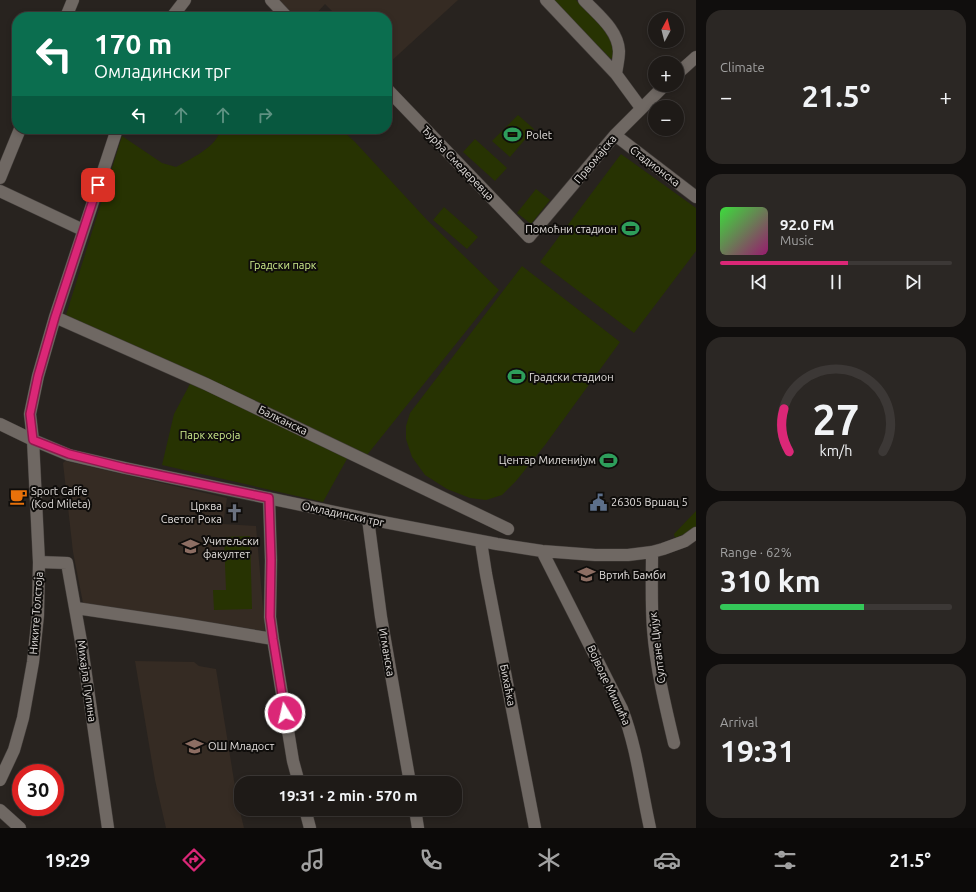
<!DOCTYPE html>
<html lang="en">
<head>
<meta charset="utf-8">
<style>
  :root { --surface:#1e1a17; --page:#2b2724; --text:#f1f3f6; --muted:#a1a1a1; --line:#3c3836; --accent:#db2777 }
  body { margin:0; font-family:Ubuntu,sans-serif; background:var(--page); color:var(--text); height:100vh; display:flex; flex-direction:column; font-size:15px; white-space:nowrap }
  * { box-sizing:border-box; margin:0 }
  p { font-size:13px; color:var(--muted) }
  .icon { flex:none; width:22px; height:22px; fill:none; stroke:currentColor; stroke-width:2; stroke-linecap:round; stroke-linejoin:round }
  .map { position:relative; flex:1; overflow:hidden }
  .details { display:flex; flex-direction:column; gap:10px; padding:10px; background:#100e0d; width:280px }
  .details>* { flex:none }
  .banner { position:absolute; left:12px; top:12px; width:380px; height:122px; border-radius:16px; box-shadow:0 2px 6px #0003,0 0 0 1px var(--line); background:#0b6e4f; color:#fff; overflow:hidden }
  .needle { width:26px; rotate:7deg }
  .controls { position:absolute; left:648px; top:12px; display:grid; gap:8px }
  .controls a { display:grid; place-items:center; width:36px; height:36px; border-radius:50%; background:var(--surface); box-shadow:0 2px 6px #0003,0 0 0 1px var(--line); font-size:20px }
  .speed { position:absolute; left:12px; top:764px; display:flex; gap:8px; font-size:20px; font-weight:700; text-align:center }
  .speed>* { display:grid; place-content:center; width:52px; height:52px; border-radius:50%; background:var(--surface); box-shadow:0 2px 6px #0003,0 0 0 1px var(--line); line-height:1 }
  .speed .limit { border:6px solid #d22; background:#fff; color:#111 }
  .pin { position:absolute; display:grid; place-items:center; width:34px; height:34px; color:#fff; margin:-17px; border-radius:8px; box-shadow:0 2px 6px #0006 }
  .me { position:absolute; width:44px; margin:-22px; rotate:351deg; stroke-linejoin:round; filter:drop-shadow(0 0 3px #0008) }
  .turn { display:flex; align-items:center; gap:14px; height:84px; padding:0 16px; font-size:18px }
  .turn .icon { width:52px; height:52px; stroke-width:2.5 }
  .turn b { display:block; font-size:28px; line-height:34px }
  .lanes { display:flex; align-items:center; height:38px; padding:0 16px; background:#0003; justify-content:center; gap:20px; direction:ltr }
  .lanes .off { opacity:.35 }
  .big { font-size:30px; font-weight:600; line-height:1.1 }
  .details .widget { flex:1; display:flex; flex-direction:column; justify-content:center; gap:6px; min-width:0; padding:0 14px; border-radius:16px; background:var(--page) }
  .details .dial { align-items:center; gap:0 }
  .dial svg { height:104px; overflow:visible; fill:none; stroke:var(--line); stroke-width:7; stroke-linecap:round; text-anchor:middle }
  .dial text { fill:var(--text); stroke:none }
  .song { display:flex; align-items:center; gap:12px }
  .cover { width:48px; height:48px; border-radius:6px; background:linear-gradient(135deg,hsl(120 70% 55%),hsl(320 70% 35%)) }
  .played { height:4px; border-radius:2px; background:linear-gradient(90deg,var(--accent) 55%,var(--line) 55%) }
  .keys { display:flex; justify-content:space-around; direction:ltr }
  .heat { display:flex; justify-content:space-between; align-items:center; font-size:22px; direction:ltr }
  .charge { height:6px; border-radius:3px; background:linear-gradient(90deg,#34c759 62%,var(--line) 0) }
  .trip { position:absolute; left:234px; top:776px; width:228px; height:40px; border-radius:16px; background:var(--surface); box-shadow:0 2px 6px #0003,0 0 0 1px var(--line); font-weight:600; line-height:40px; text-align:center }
  .dock { display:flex; height:64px; justify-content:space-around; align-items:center; background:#0c0a09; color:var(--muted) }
  .dock .icon { width:28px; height:28px }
  .dock .active { color:var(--accent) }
  .dock b { font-size:18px; color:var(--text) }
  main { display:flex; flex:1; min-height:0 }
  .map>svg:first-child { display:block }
  .built { fill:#352b23 }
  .green { fill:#273302 }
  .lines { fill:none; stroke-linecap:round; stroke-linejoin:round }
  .minor-casing { stroke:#433e3b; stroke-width:13 }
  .minor { stroke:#6f6863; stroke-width:12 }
  .route-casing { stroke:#8e194d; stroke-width:10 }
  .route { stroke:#db2777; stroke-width:7 }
  .labels { text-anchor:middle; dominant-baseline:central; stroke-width:4; stroke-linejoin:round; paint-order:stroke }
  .poi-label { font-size:11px; fill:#e1dddb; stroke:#0f0d0b; text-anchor:start }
  .street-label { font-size:11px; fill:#e1dddb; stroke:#0f0d0b }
  .park-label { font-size:11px; fill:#ccea8c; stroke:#0f0d0b }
</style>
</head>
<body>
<main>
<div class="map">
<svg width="696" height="828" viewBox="0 0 696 828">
  <rect width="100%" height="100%" fill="#28231f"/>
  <path class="built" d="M274,0H458L388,64L387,62V17H338L325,4L313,17H292Z
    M65,461L227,498L223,524L256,526L265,631L83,603L73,552L63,463Z
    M135,661L194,662L199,666L216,669L237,799L244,828H166L155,780Z"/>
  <path class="green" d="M553,0H576L610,34L614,42L613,59L610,58Z
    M518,115L534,129L510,157L492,141Z
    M219,129H341L355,142L427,220L499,290L367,455L66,315L122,136L162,163L176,167C188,160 221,145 219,129Z
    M475,139L507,168L495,181L463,152Z
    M621,154L696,208V251L634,333L540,262Z
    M536,189L550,200L531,224L517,213Z
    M444,207L478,237L467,249L433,220Z
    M522,266L620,342L545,445L516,481L502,495L486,500L470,498L447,489L425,475L412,457L406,439V426L410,413Z
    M191,382L348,457L323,502L162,465L174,414Z
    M696,511V529L675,538L674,534Z
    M250,536L252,609L214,610L213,590H226L224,537Z"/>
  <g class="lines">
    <defs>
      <path id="minor" d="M271,0L287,17
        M546,0L616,74L641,108
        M584,0C598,15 618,30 619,51C619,59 617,66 616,74
        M66,17L73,0
        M172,17L185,0
        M677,74L696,57
        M387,89L529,237L615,135L665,85
        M615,135L696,197
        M0,178L20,129
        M0,191L83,230
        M55,317L206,384L508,529
        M0,424L33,440L69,455L125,468L368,519L497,544L542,551L595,555H628L652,552L663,549L685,541L696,533
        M269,498L271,560L270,617L273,639L293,761L299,783
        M368,519L381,617L410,783
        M481,542L486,574L535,828
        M542,551L622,709C637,748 641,788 650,828
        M652,552C652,578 651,604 653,629C656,668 665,705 674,743
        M39,562L67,563L82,647L108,828
        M76,608L183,624L273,639
        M0,780L14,750L23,718L33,662L38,615L39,562L33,440L30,414L38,376L55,317L117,129
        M305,809L310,828
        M415,809L418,828
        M0,810L20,828"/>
    </defs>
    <use href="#minor" class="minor-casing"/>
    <use href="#minor" class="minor"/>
  </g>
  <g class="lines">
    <defs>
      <path id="route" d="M98,185L55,317L38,376L30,414L33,440L69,454L125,468L269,498L271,560L270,617L273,639L285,713"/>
    </defs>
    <use href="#route" class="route-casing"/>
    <use href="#route" class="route"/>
  </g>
  <defs>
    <symbol id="stadium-bare" viewBox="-9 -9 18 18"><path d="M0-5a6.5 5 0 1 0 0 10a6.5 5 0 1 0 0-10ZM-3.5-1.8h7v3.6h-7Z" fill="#2e9e5b" stroke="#0f0d0b" stroke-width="2.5" paint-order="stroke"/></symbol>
    <symbol id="cafe-bare" viewBox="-9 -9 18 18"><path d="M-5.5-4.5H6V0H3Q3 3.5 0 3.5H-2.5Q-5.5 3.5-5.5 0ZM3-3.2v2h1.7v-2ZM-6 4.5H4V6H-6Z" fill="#e8710a" stroke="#0f0d0b" stroke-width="2.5" paint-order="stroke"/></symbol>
    <symbol id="civic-bare" viewBox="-9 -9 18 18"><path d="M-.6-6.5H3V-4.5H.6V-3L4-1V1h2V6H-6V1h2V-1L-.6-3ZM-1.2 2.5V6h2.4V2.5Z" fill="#5c6f8a" stroke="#0f0d0b" stroke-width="2.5" paint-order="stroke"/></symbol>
    <symbol id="church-bare" viewBox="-9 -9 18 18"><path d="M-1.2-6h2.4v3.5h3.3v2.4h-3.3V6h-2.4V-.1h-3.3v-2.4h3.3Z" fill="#6b7280" stroke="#0f0d0b" stroke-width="2.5" paint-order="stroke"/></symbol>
    <symbol id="university-bare" viewBox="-9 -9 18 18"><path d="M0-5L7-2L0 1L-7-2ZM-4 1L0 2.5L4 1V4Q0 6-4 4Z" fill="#8d6e63" stroke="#0f0d0b" stroke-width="2.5" paint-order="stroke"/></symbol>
    <symbol id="school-bare" viewBox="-9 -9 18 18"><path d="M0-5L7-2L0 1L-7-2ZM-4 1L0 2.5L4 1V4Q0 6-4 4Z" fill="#8d6e63" stroke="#0f0d0b" stroke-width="2.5" paint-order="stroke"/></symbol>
  </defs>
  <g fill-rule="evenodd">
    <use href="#stadium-bare" x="500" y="122" width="25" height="25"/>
    <use href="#stadium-bare" x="618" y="216" width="25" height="25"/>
    <use href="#stadium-bare" x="504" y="364" width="25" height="25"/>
    <use href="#stadium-bare" x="596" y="448" width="25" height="25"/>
    <use href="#cafe-bare" x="6" y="484" width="25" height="25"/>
    <use href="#civic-bare" x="586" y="490" width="25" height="25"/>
    <use href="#church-bare" x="222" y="500" width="25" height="25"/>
    <use href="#university-bare" x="178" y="534" width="25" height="25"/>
    <use href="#school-bare" x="574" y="562" width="25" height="25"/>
    <use href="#school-bare" x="182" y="734" width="25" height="25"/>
  </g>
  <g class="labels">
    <g class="poi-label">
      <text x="526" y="135">Polet</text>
      <text x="617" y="229" text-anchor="end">Помоћни стадион</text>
      <text x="529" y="377">Градски стадион</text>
      <text x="596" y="460" text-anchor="end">Центар Миленијум</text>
      <text x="31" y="491">Sport Caffe<tspan x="31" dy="13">(Kod Mileta)</tspan></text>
      <text x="611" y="502">26305 Вршац 5</text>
      <text x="222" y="506" text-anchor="end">Црква<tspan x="222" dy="13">Светог Рока</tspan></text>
      <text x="203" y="541">Учитељски<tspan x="203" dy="13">факултет</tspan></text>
      <text x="599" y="575">Вртић Бамби</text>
      <text x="208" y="746">ОШ Младост</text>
    </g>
    <g class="street-label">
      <text transform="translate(595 159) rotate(-50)">Првомајска</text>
      <text transform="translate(458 163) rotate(46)">Ђурђа Смедеревца</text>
      <text transform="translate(655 166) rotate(37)">Стадионска</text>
      <text transform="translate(283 420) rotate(26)">Балканска</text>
      <text transform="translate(343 514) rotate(12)">Омладински трг</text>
      <text transform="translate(36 613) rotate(-86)">Никите Толстоја</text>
      <text transform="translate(657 648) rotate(-97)">Султане Цијук</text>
      <text transform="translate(387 652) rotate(80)">Игманска</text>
      <text transform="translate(87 681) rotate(82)">Михајла Пупина</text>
      <text transform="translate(508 685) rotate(79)">Бихаћка</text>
      <text transform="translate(609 685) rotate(65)">Војводе Мишића</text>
    </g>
    <g class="park-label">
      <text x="283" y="265">Градски парк</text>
      <text x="210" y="435">Парк хероја</text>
    </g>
  </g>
</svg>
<div class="controls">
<a><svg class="needle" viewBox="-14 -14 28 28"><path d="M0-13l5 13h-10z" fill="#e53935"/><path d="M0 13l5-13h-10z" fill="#a1a1a1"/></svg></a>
<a>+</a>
<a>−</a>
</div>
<div class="speed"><div class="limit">30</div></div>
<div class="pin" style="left:98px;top:185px;background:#d93025"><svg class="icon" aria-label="arrive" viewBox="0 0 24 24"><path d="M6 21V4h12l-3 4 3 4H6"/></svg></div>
<svg class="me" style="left:285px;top:713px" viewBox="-20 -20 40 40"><circle r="17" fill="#db2777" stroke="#fff" stroke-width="3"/><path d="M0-11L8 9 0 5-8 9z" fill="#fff"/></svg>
<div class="trip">19:31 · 2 min · 570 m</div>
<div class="banner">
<div class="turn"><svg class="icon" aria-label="left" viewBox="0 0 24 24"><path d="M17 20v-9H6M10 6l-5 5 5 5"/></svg><div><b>170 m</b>Омладински трг</div></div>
<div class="lanes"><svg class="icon" aria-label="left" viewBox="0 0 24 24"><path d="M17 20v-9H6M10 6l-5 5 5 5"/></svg><svg class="icon off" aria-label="ahead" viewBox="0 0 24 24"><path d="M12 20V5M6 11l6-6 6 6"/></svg><svg class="icon off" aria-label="ahead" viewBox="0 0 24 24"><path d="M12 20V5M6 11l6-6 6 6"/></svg><svg class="icon off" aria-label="right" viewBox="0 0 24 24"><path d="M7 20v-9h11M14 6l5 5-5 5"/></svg></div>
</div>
</div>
<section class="details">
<div class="widget"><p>Climate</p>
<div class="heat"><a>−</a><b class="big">21.5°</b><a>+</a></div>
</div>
<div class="widget">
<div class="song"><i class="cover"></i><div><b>92.0 FM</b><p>Music</p></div></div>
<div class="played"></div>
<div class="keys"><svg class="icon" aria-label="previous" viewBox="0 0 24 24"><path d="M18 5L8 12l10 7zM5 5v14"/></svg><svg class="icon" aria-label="pause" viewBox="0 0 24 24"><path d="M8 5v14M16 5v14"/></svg><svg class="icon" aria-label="next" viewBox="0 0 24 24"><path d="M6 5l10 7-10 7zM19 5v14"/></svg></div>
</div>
<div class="widget dial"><svg viewBox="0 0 100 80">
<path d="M14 69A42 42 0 1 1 86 69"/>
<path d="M14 69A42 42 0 0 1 10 36" stroke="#db2777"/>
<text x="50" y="56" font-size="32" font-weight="700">27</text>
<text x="50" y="72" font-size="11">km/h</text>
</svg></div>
<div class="widget"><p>Range · 62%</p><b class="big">310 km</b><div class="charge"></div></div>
<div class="widget"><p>Arrival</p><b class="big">19:31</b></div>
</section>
</main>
<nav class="dock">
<b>19:29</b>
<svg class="icon active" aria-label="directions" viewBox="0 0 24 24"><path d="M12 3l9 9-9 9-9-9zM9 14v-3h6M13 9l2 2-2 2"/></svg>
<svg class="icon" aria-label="music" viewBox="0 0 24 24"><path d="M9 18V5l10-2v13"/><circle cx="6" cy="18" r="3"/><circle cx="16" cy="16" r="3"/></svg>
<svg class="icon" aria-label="phone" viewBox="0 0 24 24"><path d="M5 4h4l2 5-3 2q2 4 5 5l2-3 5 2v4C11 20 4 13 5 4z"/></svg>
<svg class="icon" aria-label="climate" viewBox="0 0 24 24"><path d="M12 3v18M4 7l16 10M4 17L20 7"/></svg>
<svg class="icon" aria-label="car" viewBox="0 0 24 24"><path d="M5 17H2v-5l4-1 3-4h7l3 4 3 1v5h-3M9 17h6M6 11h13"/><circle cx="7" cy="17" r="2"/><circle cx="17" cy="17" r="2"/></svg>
<svg class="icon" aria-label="filters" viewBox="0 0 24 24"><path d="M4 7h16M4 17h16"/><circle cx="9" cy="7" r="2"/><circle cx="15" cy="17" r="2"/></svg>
<b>21.5°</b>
</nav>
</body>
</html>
